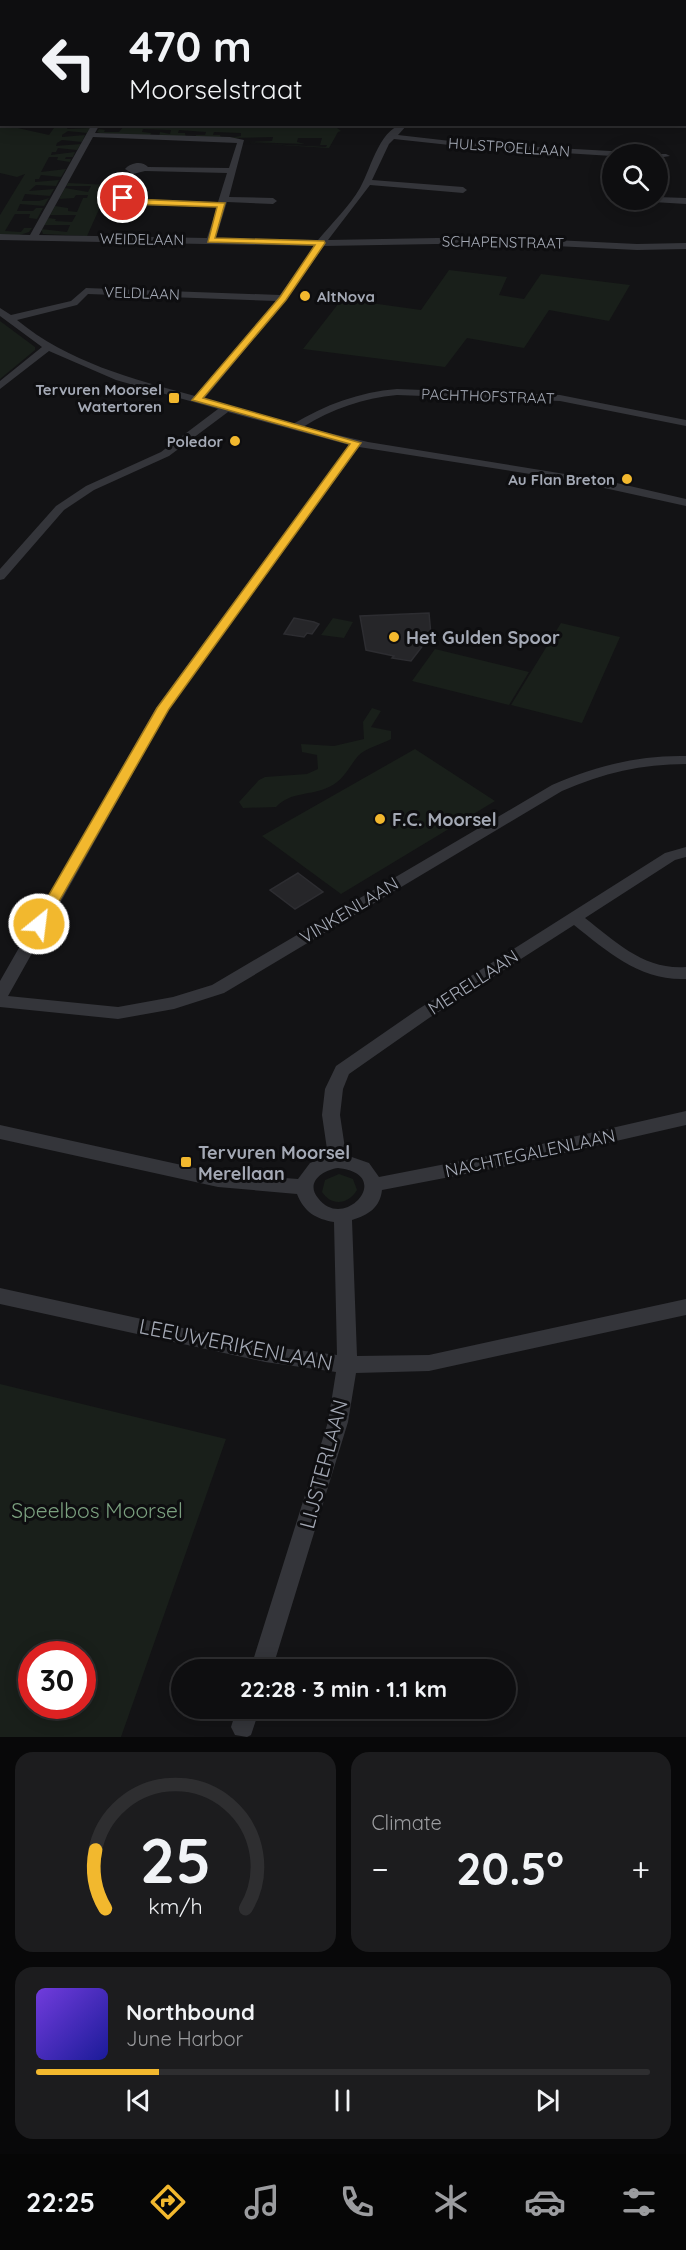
<!DOCTYPE html>
<html lang="en">
<head>
<meta charset="utf-8">
<style>
  :root { --surface:#0e0e10; --page:#1c1c1e; --text:#f1f3f6; --muted:#9b9c9f; --line:#2e2e30; --accent:#f2b82e }
  body { margin:0; font-family:Quicksand,sans-serif; background:var(--page); color:var(--text); height:100vh; display:flex; flex-direction:column; font-size:22px; white-space:nowrap }
  * { box-sizing:border-box; margin:0 }
  p { font-size:20px; color:var(--muted) }
  .icon { flex:none; width:33px; height:33px; fill:none; stroke:currentColor; stroke-width:2; stroke-linecap:round; stroke-linejoin:round }
  .map { position:relative; height:1737px; overflow:hidden }
  .drawer { display:flex; flex-direction:column; gap:15px; padding:15px; background:#080809; flex:1 }
  .drawer>* { flex:none }
  .guide { position:absolute; left:0px; top:0px; width:687px; height:126px; box-shadow:0 3px 15px #0003,0 0 0 2px var(--line); background:#0e0e10; color:var(--text); overflow:hidden }
  .controls { position:absolute; left:602px; top:144px; display:grid; gap:12px }
  .controls a { display:grid; place-items:center; width:66px; height:66px; border-radius:50%; background:var(--surface); box-shadow:0 3px 15px #0003,0 0 0 2px var(--line); font-size:30px }
  .speed { position:absolute; left:18px; top:1641px; display:flex; gap:12px; font-size:30px; font-weight:700; text-align:center }
  .speed>* { display:grid; place-content:center; width:78px; height:78px; border-radius:50%; background:var(--surface); box-shadow:0 3px 15px #0003,0 0 0 2px var(--line); line-height:1 }
  .speed .limit { border:9px solid #d22; background:#fff; color:#111 }
  .pin { position:absolute; display:grid; place-items:center; width:51px; height:51px; color:#fff; margin:-26px; border:3px solid #fff; border-radius:50%; box-shadow:0 2px 6px #0007 }
  .me { position:absolute; width:66px; margin:-33px; rotate:29deg; stroke-linejoin:round; filter:drop-shadow(0 0 4px #0008) }
  .turn { display:flex; align-items:center; gap:21px; height:126px; padding:0 30px; font-size:27px }
  .turn .icon { width:78px; height:78px; stroke-width:2.5 }
  .turn b { display:block; font-size:42px; line-height:51px }
  .big { font-size:45px; font-weight:800; line-height:1.1 }
  .drawer .tile { flex:1; display:flex; flex-direction:column; justify-content:center; gap:9px; min-width:0; padding:0 21px; border-radius:18px; background:var(--page) }
  .drawer .dial { align-items:center; gap:0 }
  .dial svg { height:156px; overflow:visible; fill:none; stroke:var(--line); stroke-width:7; stroke-linecap:round; text-anchor:middle }
  .dial text { fill:var(--text); stroke:none }
  .song { display:flex; align-items:center; gap:18px }
  .cover { width:72px; height:72px; border-radius:9px; background:linear-gradient(135deg,hsl(260 70% 55%),hsl(240 70% 35%)) }
  .played { height:6px; border-radius:3px; background:linear-gradient(90deg,var(--accent) 20%,var(--line) 20%) }
  .keys { display:flex; justify-content:space-around; direction:ltr }
  .heat { display:flex; justify-content:space-between; align-items:center; font-size:33px; direction:ltr }
  .drawer .tiles { flex:1; display:grid; gap:15px; grid-template-columns:1fr 1fr }
  .tile:last-child { grid-column:span 2 }
  .trip { position:absolute; left:171px; top:1659px; width:345px; height:60px; border-radius:30px; background:var(--surface); box-shadow:0 3px 15px #0003,0 0 0 2px var(--line); font-weight:800; line-height:60px; text-align:center }
  .tab-bar { display:flex; height:96px; justify-content:space-around; align-items:center; background:#060606; color:var(--muted) }
  .tab-bar .icon { width:42px; height:42px }
  .tab-bar .on { color:var(--accent) }
  .tab-bar b { font-size:27px; color:var(--text) }
  .map>svg:first-child { display:block }
  .green { fill:#191f1a; fill-rule:evenodd }
  .building { fill:#262629; stroke:#2d2d31; stroke-width:1.5 }
  .lines { fill:none; stroke-linecap:round; stroke-linejoin:round }
  .minor { fill:#34353a; fill-rule:evenodd }
  .route { fill:#f2b82e; stroke:#9d781e; stroke-width:1.5 }
  .poi-dot { fill:#f2b82e; stroke:#0e0e10; stroke-width:2 }
  .labels { text-anchor:middle; dominant-baseline:central; stroke-width:6; stroke-linejoin:round; paint-order:stroke }
  .far-street-label { font-size:15px; fill:#a4a9b5; stroke:#0e0e10 }
  .far-poi-label { font-size:15px; font-weight:bold; fill:#a4a9b5; stroke:#0e0e10; text-anchor:end }
  .poi-label { font-size:18px; font-weight:bold; fill:#a4a9b5; stroke:#0e0e10; text-anchor:start }
  .street-label { font-size:18px; fill:#a4a9b5; stroke:#0e0e10 }
  .near-street-label { font-size:21px; fill:#a4a9b5; stroke:#0e0e10 }
  .near-park-label { font-size:21px; fill:#7ba07f; stroke:#0e0e10 }
</style>
</head>
<body>
<div class="map">
<svg width="686" height="1737" viewBox="0 0 686 1737">
  <rect width="100%" height="100%" fill="#131315"/>
  <path class="green" d="M0,124L49,135L56,125H69L67,129L90,128L87,133L68,131L62,135V137L85,135L82,142L62,140L57,143L56,146L81,144L77,150L58,148L56,152H52L51,155L75,152L73,157H66L65,159H71L70,162L57,160L58,157H49L41,172L66,169L61,177L41,175L39,179H35V182L59,180L56,186L36,185L29,191L54,189L50,196L25,194L22,201H39L49,198L44,206L20,204L17,211H33L36,208H43L37,219L29,218L30,214H15L5,231L21,232L24,228H32L29,232L20,235H0V215L25,174L17,177L0,173Z
    M101,124H313L337,128L341,131L338,132L329,148L249,143L326,147L327,145H320L322,138H298L297,142L305,144L247,142L272,141L273,137L230,138L241,136V133L214,132L213,135H220L221,138L195,137L196,135H205L206,132L179,130L178,133H185L186,137L159,136L160,132L170,134L171,130L143,129L142,132L151,133L150,136L100,133L97,132L99,129L105,130L104,132H119L123,127H100Z
    M68,183L110,185L87,236L43,234L41,229L67,232L70,225H44L48,218L56,219L55,221L72,222L76,215H50L55,206L68,208V211L77,212L83,198H87L88,195H76L74,198L59,199L65,188L88,192L91,186H66Z
    M449,270L507,277L499,295L524,299L541,274L630,285L609,321L549,310L524,348L467,338L445,367L303,349L342,299L421,310Z
    M0,321L35,347V350L0,379Z
    M333,618L353,622L344,638L321,635Z
    M561,623L620,637L582,723L511,705Z
    M435,649L529,672L509,705L412,681Z
    M372,708L381,711L371,727L391,731V739C382,744 364,749 358,756C348,768 344,780 329,787C311,796 291,791 276,807L243,808L239,802L259,780L265,777L307,774L318,769L317,755L302,752L301,744L334,746L364,739L363,722Z
    M415,749L495,801L341,894L262,836Z
    M339,1174L353,1179L357,1190C348,1205 331,1206 322,1192L325,1180Z
    M0,1384L226,1439L121,1737H0ZM32,1654H82V1706H32Z"/>
  <path class="building" d="M429,613L431,635L411,661L392,658L394,656L366,650L360,616Z
    M294,618L314,622L319,624L312,634L307,633L304,637L284,634Z
    M298,873L323,892L295,909L270,890Z"/>
  <g class="lines">
    <path class="minor" d="M0,100H2V104H0Z
      M92,124H100L95,133L230,137L244,140L229,197L273,198L277,201L273,204L227,202L216,238L318,240C332,223 349,207 360,188C372,167 380,124 408,124L398,135L468,143L628,152L632,154L612,156L468,147L394,139L389,144L372,180L463,187L467,190L463,193L370,185L328,240L492,237L637,244L686,243V249L637,250L492,243L324,246L286,300L204,399L293,424C325,405 359,392 397,389L560,395L686,420V426L560,401L397,395C363,398 332,409 303,427L368,442L608,481L686,499V506L568,480L359,447L169,709L8,996L118,1007L173,997L212,985L552,785C596,766 639,755 686,756V764C642,764 603,773 562,791L224,993L174,1009L118,1019L0,1007V981L156,708L349,445L228,412L169,456L94,490L64,510L4,579L0,580V569L56,506L86,486L161,452L218,409L116,380L49,351L0,389V381L42,347L0,316V308L11,315L71,301L86,288L280,295L315,246L0,240V234L30,235ZM93,137L237,143L229,168L148,167C142,160 130,163 125,169L133,174L145,171L227,173L218,202L133,199L125,196L114,197L110,202L117,207L131,205L217,207L207,238L39,235ZM88,294L276,301L195,396C132,379 68,362 17,320L77,305Z
      M654,154H666L670,156L657,158V154Z
      M657,197L686,198V204L653,202L652,200H657Z
      M686,847V857L675,860L585,918C616,942 644,970 686,967V979C640,981 608,952 574,925L429,1018L349,1074L343,1089L340,1115L346,1155L369,1163L379,1177L502,1153L686,1111V1125L502,1167L382,1190C380,1208 368,1215 352,1220L357,1356L429,1355L686,1299V1315L429,1371L356,1373L348,1422L272,1670H250L328,1422L336,1372L265,1362L0,1304V1288L265,1346L337,1355L334,1222C316,1219 304,1212 297,1194L218,1187L0,1139V1125L218,1173L298,1179L310,1163L328,1156L322,1115L325,1089L336,1066L417,1010L665,853ZM338,1168C396,1174 344,1233 318,1198C305,1182 323,1170 338,1168Z
      M237,1708H260L251,1735L247,1737L235,1735L231,1727Z"/>
  </g>
  <path class="route" d="M123,196L132,199L225,203L215,238L324,241L325,243L286,300L203,398L361,443L169,709L46,924L39,929L32,924L157,708L350,444L192,400L280,297L315,245L208,242L217,207L130,204L119,198Z"/>
  <g class="poi-dot">
    <circle cx="305" cy="296" r="6"/>
    <rect x="168" y="392" width="12" height="12" rx="3"/>
    <circle cx="235" cy="441" r="6"/>
    <circle cx="627" cy="479" r="6"/>
    <circle cx="394" cy="637" r="6"/>
    <circle cx="380" cy="819" r="6"/>
    <rect x="180" y="1156" width="12" height="12" rx="3"/>
  </g>
  <g class="labels">
    <g class="far-street-label">
      <text transform="translate(509 147) rotate(4)">HULSTPOELLAAN</text>
      <text transform="translate(142 239) rotate(1)">WEIDELAAN</text>
      <text transform="translate(503 242) rotate(1)">SCHAPENSTRAAT</text>
      <text transform="translate(142 293) rotate(2)">VELDLAAN</text>
      <text transform="translate(488 396) rotate(2)">PACHTHOFSTRAAT</text>
    </g>
    <g class="far-poi-label">
      <text x="317" y="296" text-anchor="start">AltNova</text>
      <text x="162" y="389">Tervuren Moorsel<tspan x="162" dy="17">Watertoren</tspan></text>
      <text x="223" y="441">Poledor</text>
      <text x="615" y="479">Au Flan Breton</text>
    </g>
    <g class="poi-label">
      <text x="406" y="637">Het Gulden Spoor</text>
      <text x="392" y="819">F.C. Moorsel</text>
      <text x="198" y="1152">Tervuren Moorsel<tspan x="198" dy="21">Merellaan</tspan></text>
    </g>
    <g class="street-label">
      <text transform="translate(349 910) rotate(-31)">VINKENLAAN</text>
      <text transform="translate(473 982) rotate(-33)">MERELLAAN</text>
      <text transform="translate(530 1153) rotate(-12)">NACHTEGALENLAAN</text>
    </g>
    <g class="near-street-label">
      <text transform="translate(236 1344) rotate(11)">LEEUWERIKENLAAN</text>
      <text transform="translate(323 1464) rotate(-75)">LIJSTERLAAN</text>
    </g>
    <g class="near-park-label">
      <text x="97" y="1510">Speelbos Moorsel</text>
    </g>
  </g>
</svg>
<div class="controls">
<a><svg class="icon" aria-label="search" viewBox="0 0 24 24"><circle cx="10" cy="10" r="6"/><path d="M15 15l6 6"/></svg></a>
</div>
<div class="speed"><div class="limit">30</div></div>
<div class="pin" style="left:123px;top:198px;background:#d93025"><svg class="icon" aria-label="arrive" viewBox="0 0 24 24"><path d="M6 21V4h12l-3 4 3 4H6"/></svg></div>
<svg class="me" style="left:39px;top:924px" viewBox="-20 -20 40 40"><circle r="17" fill="#f2b82e" stroke="#fff" stroke-width="3"/><path d="M0-11L8 9 0 5-8 9z" fill="#fff"/></svg>
<div class="trip">22:28 · 3 min · 1.1 km</div>
<div class="guide">
<div class="turn"><svg class="icon" aria-label="left" viewBox="0 0 24 24"><path d="M17 20v-9H6M10 6l-5 5 5 5"/></svg><div><b>470 m</b>Moorselstraat</div></div>
</div>
</div>
<section class="drawer">
<div class="tiles">
<div class="tile dial"><svg viewBox="0 0 100 80">
<path d="M14 69A42 42 0 1 1 86 69"/>
<path d="M14 69A42 42 0 0 1 9 39" stroke="#f2b82e"/>
<text x="50" y="56" font-size="32" font-weight="700">25</text>
<text x="50" y="72" font-size="11">km/h</text>
</svg></div>
<div class="tile"><p>Climate</p>
<div class="heat"><a>−</a><b class="big">20.5°</b><a>+</a></div>
</div>
<div class="tile">
<div class="song"><i class="cover"></i><div><b>Northbound</b><p>June Harbor</p></div></div>
<div class="played"></div>
<div class="keys"><svg class="icon" aria-label="previous" viewBox="0 0 24 24"><path d="M18 5L8 12l10 7zM5 5v14"/></svg><svg class="icon" aria-label="pause" viewBox="0 0 24 24"><path d="M8 5v14M16 5v14"/></svg><svg class="icon" aria-label="next" viewBox="0 0 24 24"><path d="M6 5l10 7-10 7zM19 5v14"/></svg></div>
</div>
</div>
</section>
<nav class="tab-bar">
<b>22:25</b>
<svg class="icon on" aria-label="directions" viewBox="0 0 24 24"><path d="M12 3l9 9-9 9-9-9zM9 14v-3h6M13 9l2 2-2 2"/></svg>
<svg class="icon" aria-label="music" viewBox="0 0 24 24"><path d="M9 18V5l10-2v13"/><circle cx="6" cy="18" r="3"/><circle cx="16" cy="16" r="3"/></svg>
<svg class="icon" aria-label="phone" viewBox="0 0 24 24"><path d="M5 4h4l2 5-3 2q2 4 5 5l2-3 5 2v4C11 20 4 13 5 4z"/></svg>
<svg class="icon" aria-label="climate" viewBox="0 0 24 24"><path d="M12 3v18M4 7l16 10M4 17L20 7"/></svg>
<svg class="icon" aria-label="car" viewBox="0 0 24 24"><path d="M5 17H2v-5l4-1 3-4h7l3 4 3 1v5h-3M9 17h6M6 11h13"/><circle cx="7" cy="17" r="2"/><circle cx="17" cy="17" r="2"/></svg>
<svg class="icon" aria-label="filters" viewBox="0 0 24 24"><path d="M4 7h16M4 17h16"/><circle cx="9" cy="7" r="2"/><circle cx="15" cy="17" r="2"/></svg>
</nav>
</body>
</html>
